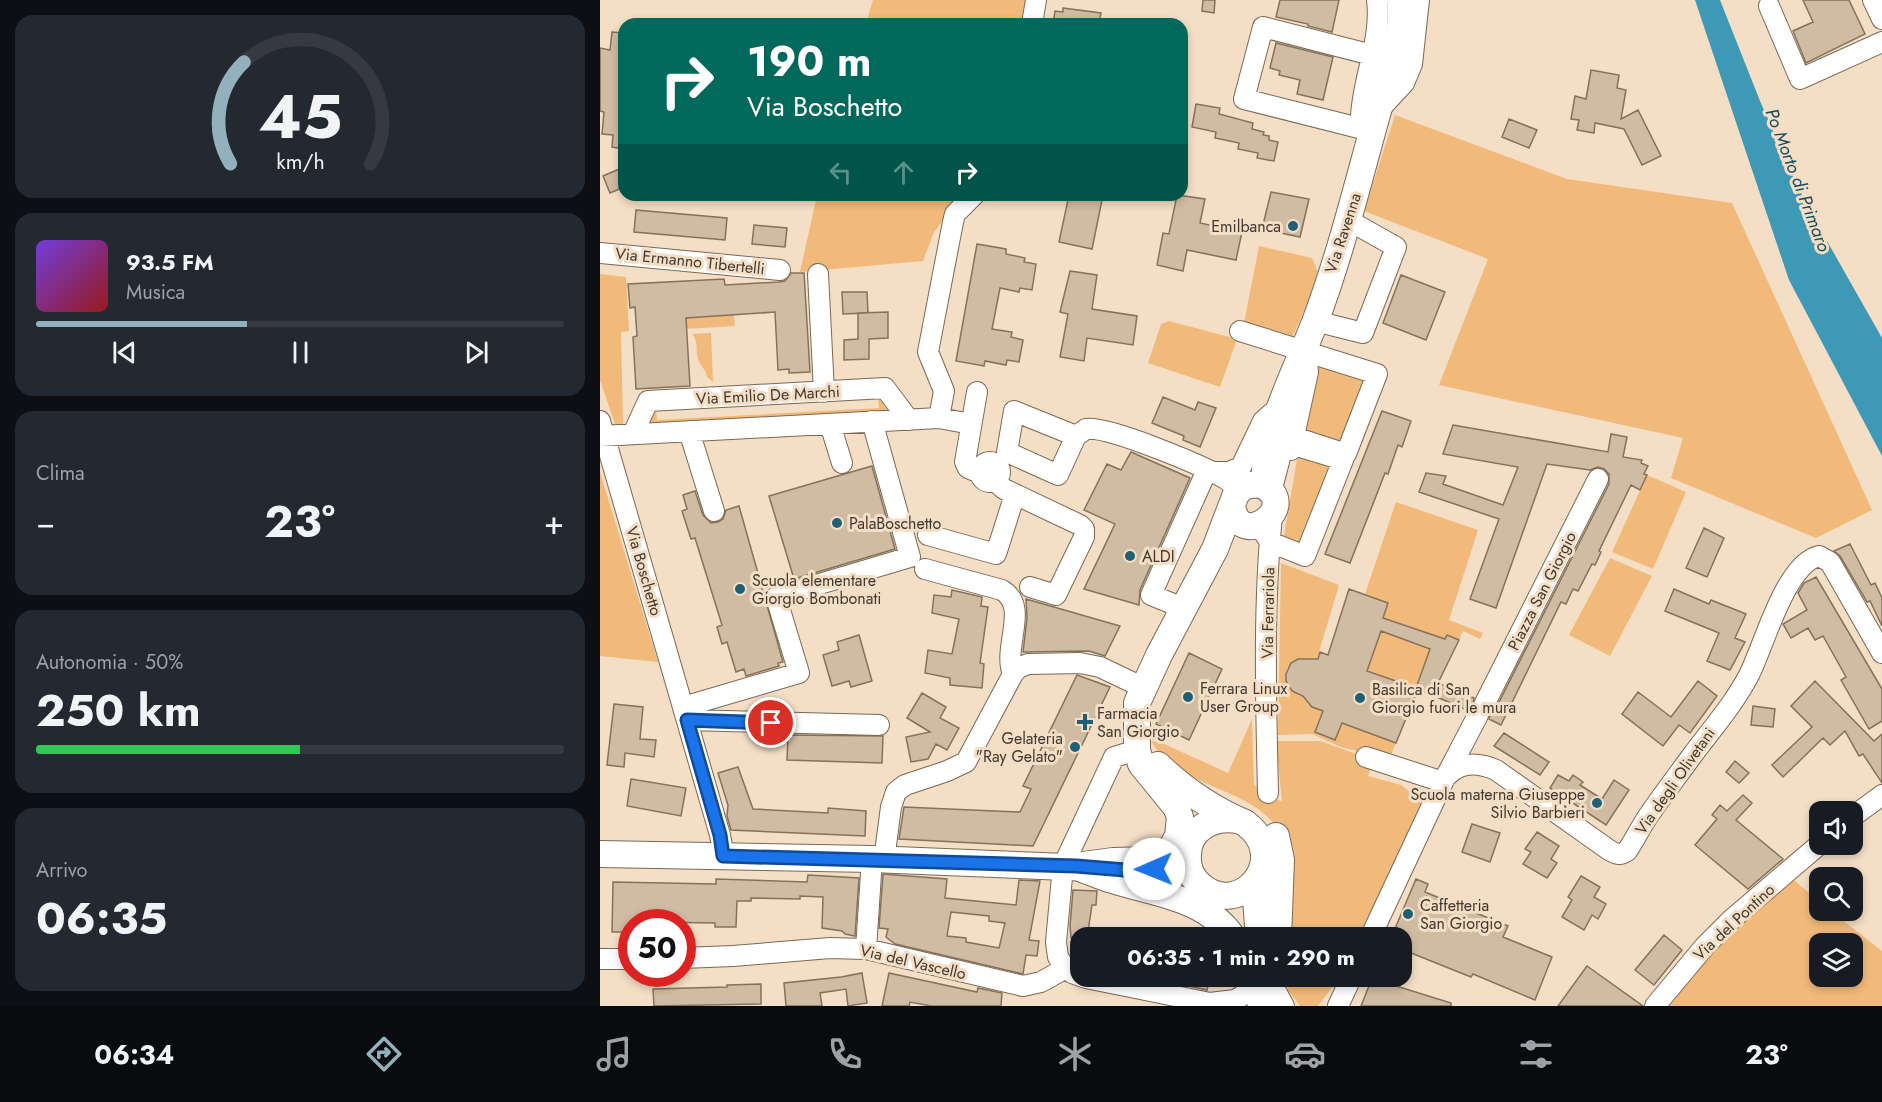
<!DOCTYPE html>
<html lang="it">
<head>
<meta charset="utf-8">
<style>
  :root { --surface:#171b24; --page:#242831; --text:#f1f3f6; --muted:#9ea1a6; --line:#363941; --accent:#92b1bc }
  body { margin:0; font-family:Jost,sans-serif; background:var(--page); color:var(--text); height:100vh; display:flex; flex-direction:column; font-size:22px; white-space:nowrap }
  * { box-sizing:border-box; margin:0 }
  p { font-size:20px; color:var(--muted) }
  .icon { flex:none; width:33px; height:33px; fill:none; stroke:currentColor; stroke-width:2; stroke-linecap:round; stroke-linejoin:round }
  .map { position:relative; flex:1; overflow:hidden }
  .side { display:flex; flex-direction:column; gap:15px; padding:15px; background:#0d0f14; width:600px }
  .side>* { flex:none }
  .banner { position:absolute; left:18px; top:18px; width:570px; height:183px; border-radius:18px; box-shadow:0 3px 9px #0003; background:#00695c; color:#fff; overflow:hidden }
  .controls { position:absolute; left:1209px; top:801px; display:grid; gap:12px }
  .controls a { display:grid; place-items:center; width:54px; height:54px; border-radius:12px; background:var(--surface); box-shadow:0 3px 9px #0003; font-size:30px }
  .speed { position:absolute; left:18px; top:909px; display:flex; gap:12px; font-size:30px; font-weight:700; text-align:center }
  .speed>* { display:grid; place-content:center; width:78px; height:78px; border-radius:50%; background:var(--surface); box-shadow:0 3px 9px #0003; line-height:1 }
  .speed .limit { border:9px solid #d22; background:#fff; color:#111 }
  .pin { position:absolute; display:grid; place-items:center; width:51px; height:51px; color:#fff; margin:-26px; border:3px solid #fff; border-radius:50%; box-shadow:0 2px 6px #0007 }
  .me { position:absolute; width:66px; margin:-33px; rotate:269deg; stroke-linejoin:round; filter:drop-shadow(0 0 4px #0008) }
  .turn { display:flex; align-items:center; gap:21px; height:126px; padding:0 30px; font-size:27px }
  .turn .icon { width:78px; height:78px; stroke-width:2.5 }
  .turn b { display:block; font-size:42px; line-height:51px }
  .lanes { display:flex; align-items:center; height:57px; padding:0 30px; background:#0003; justify-content:center; gap:30px; direction:ltr }
  .lanes .off { opacity:.35 }
  .big { font-size:45px; font-weight:700; line-height:1.1 }
  .side .tile { flex:1; display:flex; flex-direction:column; justify-content:center; gap:9px; min-width:0; padding:0 21px; border-radius:18px; background:var(--page) }
  .side .dial { align-items:center; gap:0 }
  .dial svg { height:156px; overflow:visible; fill:none; stroke:var(--line); stroke-width:7; stroke-linecap:round; text-anchor:middle }
  .dial text { fill:var(--text); stroke:none }
  .song { display:flex; align-items:center; gap:18px }
  .cover { width:72px; height:72px; border-radius:9px; background:linear-gradient(135deg,hsl(260 70% 55%),hsl(0 70% 35%)) }
  .played { height:6px; border-radius:3px; background:linear-gradient(90deg,var(--accent) 40%,var(--line) 40%) }
  .keys { display:flex; justify-content:space-around; direction:ltr }
  .heat { display:flex; justify-content:space-between; align-items:center; font-size:33px; direction:ltr }
  .charge { height:9px; border-radius:4px; background:linear-gradient(90deg,#34c759 50%,var(--line) 0) }
  .trip { position:absolute; left:470px; top:927px; width:342px; height:60px; border-radius:18px; background:var(--surface); box-shadow:0 3px 9px #0003; font-weight:700; line-height:60px; text-align:center }
  .menu { display:flex; height:96px; justify-content:space-around; align-items:center; background:#090b0e; color:var(--muted) }
  .menu .icon { width:42px; height:42px }
  .menu .selected { color:var(--accent) }
  .menu b { font-size:27px; color:var(--text) }
  main { display:flex; flex:1; min-height:0 }
  .map>svg:first-child { display:block }
  .green { fill:#f2ba7a; fill-rule:evenodd }
  .water { fill:#3d99b6 }
  .building { fill:#d0bba3; stroke:#85725c; stroke-width:1.5; fill-rule:evenodd }
  .lines { fill:none; stroke-linecap:round; stroke-linejoin:round }
  .minor-casing { stroke:#7b6853; stroke-width:22 }
  .major-casing { stroke:#7b6853; stroke-width:28 }
  .minor { stroke:#fff; stroke-width:20 }
  .major { stroke:#fff; stroke-width:26 }
  .route-casing { stroke:#114b97; stroke-width:15 }
  .route { stroke:#1a73e8; stroke-width:10 }
  .poi-dot { fill:#1f6075; stroke:#f4dec6; stroke-width:2 }
  .labels { text-anchor:middle; dominant-baseline:central; stroke-width:6; stroke-linejoin:round; paint-order:stroke }
  .poi-label { font-size:16px; fill:#41392f; stroke:#f4dec6; text-anchor:start }
  .street-label { font-size:16px; fill:#41392f; stroke:#f4dec6 }
  .water-label { font-size:18px; font-style:italic; fill:#194d5d; stroke:#f4dec6 }
</style>
</head>
<body>
<main>
<section class="side">
<div class="tile dial"><svg viewBox="0 0 100 80">
<path d="M14 69A42 42 0 1 1 86 69"/>
<path d="M14 69A42 42 0 0 1 21 17" stroke="#92b1bc"/>
<text x="50" y="56" font-size="32" font-weight="700">45</text>
<text x="50" y="72" font-size="11">km/h</text>
</svg></div>
<div class="tile">
<div class="song"><i class="cover"></i><div><b>93.5 FM</b><p>Musica</p></div></div>
<div class="played"></div>
<div class="keys"><svg class="icon" aria-label="previous" viewBox="0 0 24 24"><path d="M18 5L8 12l10 7zM5 5v14"/></svg><svg class="icon" aria-label="pause" viewBox="0 0 24 24"><path d="M8 5v14M16 5v14"/></svg><svg class="icon" aria-label="next" viewBox="0 0 24 24"><path d="M6 5l10 7-10 7zM19 5v14"/></svg></div>
</div>
<div class="tile"><p>Clima</p>
<div class="heat"><a>−</a><b class="big">23°</b><a>+</a></div>
</div>
<div class="tile"><p>Autonomia · 50%</p><b class="big">250 km</b><div class="charge"></div></div>
<div class="tile"><p>Arrivo</p><b class="big">06:35</b></div>
</section>
<div class="map">
<svg width="1282" height="1006" viewBox="0 0 1282 1006">
  <rect width="100%" height="100%" fill="#f4dec6"/>
  <path class="green" d="M273,0H430L426,24H266Z
    M795,115L967,179L1132,203L1272,510L1216,538L1071,478L1083,438L839,385L888,259L764,211Z
    M217,195H363L334,232L323,261L200,272Z
    M659,246L712,258L718,272L717,281L692,338L644,323Z
    M0,274L26,277L29,331L21,332L23,424H15L0,380Z
    M134,315L135,326L86,329L41,321Z
    M569,321L637,339L620,387L548,363L561,324Z
    M111,333L113,382L107,377C106,369 100,366 98,359C95,349 99,342 92,334Z
    M720,363L769,378L741,450L699,436Z
    M278,397L290,414L45,427L56,409L57,420L279,408Z
    M698,454L735,466L704,543L684,536Z
    M0,472L58,662L0,656Z
    M1047,475L1086,492L1053,569L1012,552Z
    M796,502L878,530L849,620L883,633L880,639L863,631L859,640L845,639L783,618L788,603L765,594Z
    M1010,558L1052,576L1010,656L969,635Z
    M681,563L739,585L716,662C685,649 672,684 705,697L708,704L723,711L715,732L735,740L742,723L796,743L789,759L741,747L712,734L678,735Z
    M781,631L830,649L816,688L767,671Z
    M652,719L654,785L682,802L676,741H720L773,760L768,776L801,785L824,802L771,921L761,928L757,937H685L678,830C653,787 578,789 551,741L562,743L628,773Z
    M1190,877L1219,901L1220,910L1231,911L1282,951V1006H1070L1096,971L1103,957ZM1220,944H1252V976H1220Z
    M685,977V976L740,977L718,1006H700L688,990Z"/>
  <path class="water" d="M1095,0H1120L1160,101L1206,204L1282,338V456L1189,280Z"/>
  <path class="building" d="M603,0H615L614,13L602,11Z
    M680,0H739L732,32L708,26V24L676,17Z
    M1203,0H1249L1265,34L1206,63L1193,31L1213,22Z
    M463,8L501,13L499,24H453L455,11L463,12Z
    M12,32L24,33V149L12,147L13,135L2,134L4,112L0,111V48L10,50Z
    M676,43L733,57L723,100L697,94L700,80L679,75L680,71L670,68Z
    M991,70L1019,75L1017,88L1026,90L1021,119L1038,110L1061,156L1042,165L1024,129L995,123L994,133L977,130L979,120L971,119L975,96L986,99Z
    M596,104L620,108L619,114L653,123L652,129L664,132L663,135L669,136V140L678,142L674,161L657,158L658,153L638,149L639,143L615,138L616,132L592,127Z
    M909,119L937,130L929,148L902,137Z
    M24,167V187L10,193L3,176Z
    M671,192L709,199L700,237L662,229Z
    M469,195H481L502,200L492,249L459,242Z
    M577,195L605,199L600,223L642,232L636,260L587,250L583,271L557,265L563,233L569,234Z
    M36,210L127,218L125,240L34,232Z
    M154,225L187,228L185,247L152,244Z
    M377,244L406,249V254L425,258L424,262L436,264L432,290L420,288L419,292L400,288L392,329L412,332L411,337L423,340L419,362L407,360L406,365L385,361L384,366L356,361Z
    M470,271L497,275L492,309L537,316L533,345L487,338L484,361L460,357L468,314L460,312Z
    M191,273H204L210,372L189,373V369L178,370L175,312L86,318L90,386L36,389L33,337L37,336L35,307L30,308L28,284L124,279L125,285L179,282L185,281Z
    M801,275L845,292L826,340L783,323Z
    M242,292H267L268,313L243,314Z
    M288,312V338L269,339V359L244,360V340L258,339V313Z
    M563,397L595,410L598,402L616,408L600,447L583,440L584,436L552,423Z
    M782,411L811,421L802,447L798,445L788,474L785,473L750,563L725,554Z
    M853,425L1008,452L1011,434L1027,437L1023,457L1042,460L1041,463L1048,466L1044,474L1047,475L1040,490L1031,485L999,551L1001,552L995,565L992,564L978,591L973,589L966,604L961,602L901,725L889,719L890,714L896,708L1009,484V474L1004,469L998,467L990,470L947,464L896,608L870,599L899,519L819,492L826,473L846,476L843,484L903,505L918,467L843,454Z
    M531,452L590,478L540,590L539,605L484,589L515,524L484,510L507,464L521,470Z
    M272,466L295,549L194,579L169,496Z
    M95,491L103,515L111,523L118,522L123,519L126,510L139,506L183,662L178,663L179,666L146,676L144,669L136,672L127,642L122,644L117,627L122,625L95,538L91,539L82,511L87,509L83,495Z
    M1104,528L1124,538L1107,577L1086,568Z
    M1250,544L1271,585L1275,583L1282,598V626L1270,601L1267,602L1240,556L1234,551Z
    M1216,577L1282,689V721L1269,729L1241,680L1246,677L1223,636L1215,640L1208,628L1191,638L1183,624L1207,610L1198,593L1204,583Z
    M749,589L788,603L783,618L845,639L847,635L859,640L838,683L874,698L873,704L867,710L818,689L796,743L742,723L735,740L715,732L723,711L712,707L703,696L692,691L686,681V674L691,663L698,659H718L720,652L728,655ZM781,631L830,649L816,688L767,671Z
    M1074,589L1109,604L1111,600L1146,614L1135,638L1145,642L1130,670L1107,661L1119,633L1065,611Z
    M352,590L382,597L381,606L388,607L380,663L384,664L382,688L350,685V678L325,673L328,650L352,654L359,619L332,613L334,595L351,597Z
    M426,599L520,626L505,656L489,651L423,652L427,618Z
    M259,635L272,681L251,687L249,681L232,686L223,655L239,650L237,642Z
    M589,653L622,669L589,740L556,724Z
    M477,675L510,687L433,846L299,839L304,807L420,812L431,789L423,786Z
    M1098,681L1117,696L1090,733L1079,725L1063,746L1022,714L1038,692L1071,717Z
    M1215,681L1274,741L1282,734V783L1263,754L1259,756L1245,731L1230,745L1223,738L1183,777L1172,765L1212,727L1191,706Z
    M322,693L346,707L340,718L359,728L347,750L336,744L328,759L311,762L306,737L330,732L307,718Z
    M14,704L43,707L40,739L56,740L54,757L25,753L24,767L7,765Z
    M1153,706L1175,709L1173,727L1151,725Z
    M904,733L949,762L940,775L894,746Z
    M188,735L283,736L282,763L187,760Z
    M1135,761L1149,773L1139,783L1126,772Z
    M138,767L153,809L228,813V808L266,811L265,836L131,830L127,816L128,805L118,773Z
    M958,775L969,781L973,775L983,782L980,785L1002,799L1014,780L1029,790L1006,825L950,788Z
    M31,779L86,788L81,816L27,806Z
    M1143,795L1152,803L1136,820L1183,859L1148,889L1095,845L1117,819L1112,815L1120,805L1127,811Z
    M872,824L900,833L890,862L862,852Z
    M937,832L959,846L951,859L957,863L947,878L923,864L931,852L925,849Z
    M283,874L347,879L345,898L416,905L419,880L440,881L429,940L439,941L437,956L426,955L423,974L295,944L286,937L288,929L279,928ZM351,912L389,916V921L405,923L399,948L366,942V938L347,936Z
    M208,875L259,878L255,936L245,934L242,931L222,928L223,897L200,896V899L151,898V901H137L136,927H115V923L47,922H32V932H12L13,882L116,884V879L207,882Z
    M981,876L1000,887L994,897L1006,904L998,919L992,915L984,930L962,917L972,900L968,897Z
    M816,879L828,884L825,892L908,926L903,937L952,957L935,1000L873,974L871,977L801,949V938H791Z
    M473,890L497,891L496,905H492L487,938H471L470,926Z
    M1064,935L1082,950L1054,985L1035,970Z
    M987,966L1043,1006H958Z
    M262,973L267,1003L248,1006L246,989L220,993L222,1006H186L184,983L241,977Z
    M289,973L377,992L378,988L402,993L401,1006H331L310,1002L309,1006H282Z
    M571,976H610L607,990L570,982Z
    M773,976H796L793,985L851,1003V1006H761Z
    M161,984V1004L54,1006L53,989L127,987V985Z"/>
  <g class="lines">
    <defs>
      <path id="minor" d="M1273,0L1282,19
        M1169,6L1200,79L1282,42
        M432,24L436,0
        M779,110L804,83L812,64L819,0
        M767,130L644,99L663,27L772,55
        M772,131L763,127L761,116C763,77 782,39 777,0
        M0,253L180,270
        M218,274L224,392
        M715,321L763,333L796,247L748,220
        M640,331L777,374L746,454L694,437
        M377,392L365,462L368,468L380,473
        M414,411L476,436L458,475L407,452Z
        M339,418L344,391L328,352L353,222L355,214L374,195
        M0,421L120,835L124,856
        M230,424L242,463
        M89,431L114,511
        M33,434L48,401L285,388L309,420
        M0,436L339,418L371,424
        M476,436L486,429C509,426 601,465 624,478C630,481 634,485 638,491
        M691,450L708,372L707,360L701,353
        M380 472a10 10 0 1 1 20 0a10 10 0 1 1-20 0Z
        M613,472H629L641,467L663,421L672,413
        M395,481L404,489L480,525L484,529V537L456,595L430,587
        M664,533L670,542L705,556L743,460L687,443L683,446L674,481L669,487
        M328,535L396,554L415,494
        M325,569L402,590C430,607 402,647 413,674
        M583,608L551,595L607,470
        M885,703L998,479
        M83,707L199,673L176,597L310,557L272,421
        M87,720L279,725
        M537,750L514,757L463,866L456,942L458,957L462,963L472,973L486,978L610,1003L635,1000L645,994L650,987L654,976
        M766,757L843,782
        M848,775C861,761 880,763 896,770L1009,850C1016,854 1020,856 1027,851C1036,838 1042,824 1051,812C1064,793 1078,775 1091,757C1111,730 1134,704 1149,675C1164,646 1185,564 1219,556L1230,562L1282,653
        M668,793C666,702 663,607 672,516
        M1252,817L1282,795
        M284,860L291,807L296,792L305,785L347,771L366,762L413,674L418,668L428,664L480,663L500,667L544,688
        M770,938L843,782L878,715
        M266,949L272,859
        M82,958L133,956L230,948L266,949L423,986L441,982L466,968
        M0,959H32
        M672,984L684,1006
        M738,1006L752,976
        M1055,1006L1105,946L1132,919L1220,844"/>
      <path id="major" d="M664,486C665,426 694,376 715,322C741,253 758,182 778,111C787,78 805,34 800,0
        M558,765C583,789 612,809 645,823C693,858 640,921 600,885C591,877 587,866 588,855C588,829 613,816 637,820
        M676,836L681,860L678,938
        M0,854L272,859L491,868
        M476,866L513,861L551,860L564,855L572,847L578,836L580,817L576,807L541,764L537,750V703L559,655L615,549L636,494L644,486L659,484C706,503 639,555 632,505
        M479,868C489,871 499,876 509,879C551,893 607,897 633,938
        M657,880L656,900L659,938
        M655,976L661,1006"/>
    </defs>
    <use href="#minor" class="minor-casing"/>
    <use href="#major" class="major-casing"/>
    <use href="#minor" class="minor"/>
    <use href="#major" class="major"/>
  </g>
  <g class="lines">
    <defs>
      <path id="route" d="M171,723L87,720L120,835L123,856L476,866L525,870L554,869"/>
    </defs>
    <use href="#route" class="route-casing"/>
    <use href="#route" class="route"/>
  </g>
  <g class="poi-dot">
    <circle cx="693" cy="226" r="6"/>
    <circle cx="237" cy="523" r="6"/>
    <circle cx="530" cy="556" r="6"/>
    <circle cx="140" cy="589" r="6"/>
    <circle cx="588" cy="697" r="6"/>
    <circle cx="760" cy="698" r="6"/>
    <path d="M482 713h6v6h6v6h-6v6h-6v-6h-6v-6h6z"/>
    <circle cx="475" cy="747" r="6"/>
    <circle cx="997" cy="803" r="6"/>
    <circle cx="808" cy="914" r="6"/>
  </g>
  <g class="labels">
    <g class="poi-label">
      <text x="681" y="226" text-anchor="end">Emilbanca</text>
      <text x="249" y="523">PalaBoschetto</text>
      <text x="542" y="556">ALDI</text>
      <text x="152" y="580">Scuola elementare<tspan x="152" dy="18">Giorgio Bombonati</tspan></text>
      <text x="600" y="688">Ferrara Linux<tspan x="600" dy="18">User Group</tspan></text>
      <text x="772" y="689">Basilica di San<tspan x="772" dy="18">Giorgio fuori le mura</tspan></text>
      <text x="497" y="713">Farmacia<tspan x="497" dy="18">San Giorgio</tspan></text>
      <text x="463" y="738" text-anchor="end">Gelateria<tspan x="463" dy="18">"Ray Gelato"</tspan></text>
      <text x="985" y="794" text-anchor="end">Scuola materna Giuseppe<tspan x="985" dy="18">Silvio Barbieri</tspan></text>
      <text x="820" y="905">Caffetteria<tspan x="820" dy="18">San Giorgio</tspan></text>
    </g>
    <g class="street-label">
      <text transform="translate(743 233) rotate(-72)">Via Ravenna</text>
      <text transform="translate(90 261) rotate(6)">Via Ermanno Tibertelli</text>
      <text transform="translate(168 395) rotate(-3)">Via Emilio De Marchi</text>
      <text transform="translate(44 571) rotate(74)">Via Boschetto</text>
      <text transform="translate(942 591) rotate(-63)">Piazza San Giorgio</text>
      <text transform="translate(668 613) rotate(-89)">Via Ferrariola</text>
      <text transform="translate(1075 781) rotate(-55)">Via degli Olivetani</text>
      <text transform="translate(1134 922) rotate(-43)">Via del Pontino</text>
      <text transform="translate(313 962) rotate(13)">Via del Vascello</text>
    </g>
    <g class="water-label">
      <text transform="translate(1198 180) rotate(69)">Po Morto di Primaro</text>
    </g>
  </g>
</svg>
<div class="controls">
<a><svg class="icon" aria-label="sound" viewBox="0 0 24 24"><path d="M4 9h4l5-4v14l-5-4H4zM17 9q2 3 0 6"/></svg></a>
<a><svg class="icon" aria-label="search" viewBox="0 0 24 24"><circle cx="10" cy="10" r="6"/><path d="M15 15l6 6"/></svg></a>
<a><svg class="icon" aria-label="layers" viewBox="0 0 24 24"><path d="M12 4l9 5-9 5-9-5zM3 14l9 5 9-5"/></svg></a>
</div>
<div class="speed"><div class="limit">50</div></div>
<div class="pin" style="left:171px;top:723px;background:#d93025"><svg class="icon" aria-label="arrive" viewBox="0 0 24 24"><path d="M6 21V4h12l-3 4 3 4H6"/></svg></div>
<svg class="me" style="left:554px;top:869px" viewBox="-20 -20 40 40"><circle r="19" fill="#fff"/><path d="M0-13L10 11 0 6-10 11z" fill="#1a73e8"/></svg>
<div class="trip">06:35 · 1 min · 290 m</div>
<div class="banner">
<div class="turn"><svg class="icon" aria-label="right" viewBox="0 0 24 24"><path d="M7 20v-9h11M14 6l5 5-5 5"/></svg><div><b>190 m</b>Via Boschetto</div></div>
<div class="lanes"><svg class="icon off" aria-label="left" viewBox="0 0 24 24"><path d="M17 20v-9H6M10 6l-5 5 5 5"/></svg><svg class="icon off" aria-label="ahead" viewBox="0 0 24 24"><path d="M12 20V5M6 11l6-6 6 6"/></svg><svg class="icon" aria-label="right" viewBox="0 0 24 24"><path d="M7 20v-9h11M14 6l5 5-5 5"/></svg></div>
</div>
</div>
</main>
<nav class="menu">
<b>06:34</b>
<svg class="icon selected" aria-label="directions" viewBox="0 0 24 24"><path d="M12 3l9 9-9 9-9-9zM9 14v-3h6M13 9l2 2-2 2"/></svg>
<svg class="icon" aria-label="music" viewBox="0 0 24 24"><path d="M9 18V5l10-2v13"/><circle cx="6" cy="18" r="3"/><circle cx="16" cy="16" r="3"/></svg>
<svg class="icon" aria-label="phone" viewBox="0 0 24 24"><path d="M5 4h4l2 5-3 2q2 4 5 5l2-3 5 2v4C11 20 4 13 5 4z"/></svg>
<svg class="icon" aria-label="climate" viewBox="0 0 24 24"><path d="M12 3v18M4 7l16 10M4 17L20 7"/></svg>
<svg class="icon" aria-label="car" viewBox="0 0 24 24"><path d="M5 17H2v-5l4-1 3-4h7l3 4 3 1v5h-3M9 17h6M6 11h13"/><circle cx="7" cy="17" r="2"/><circle cx="17" cy="17" r="2"/></svg>
<svg class="icon" aria-label="filters" viewBox="0 0 24 24"><path d="M4 7h16M4 17h16"/><circle cx="9" cy="7" r="2"/><circle cx="15" cy="17" r="2"/></svg>
<b>23°</b>
</nav>
</body>
</html>
